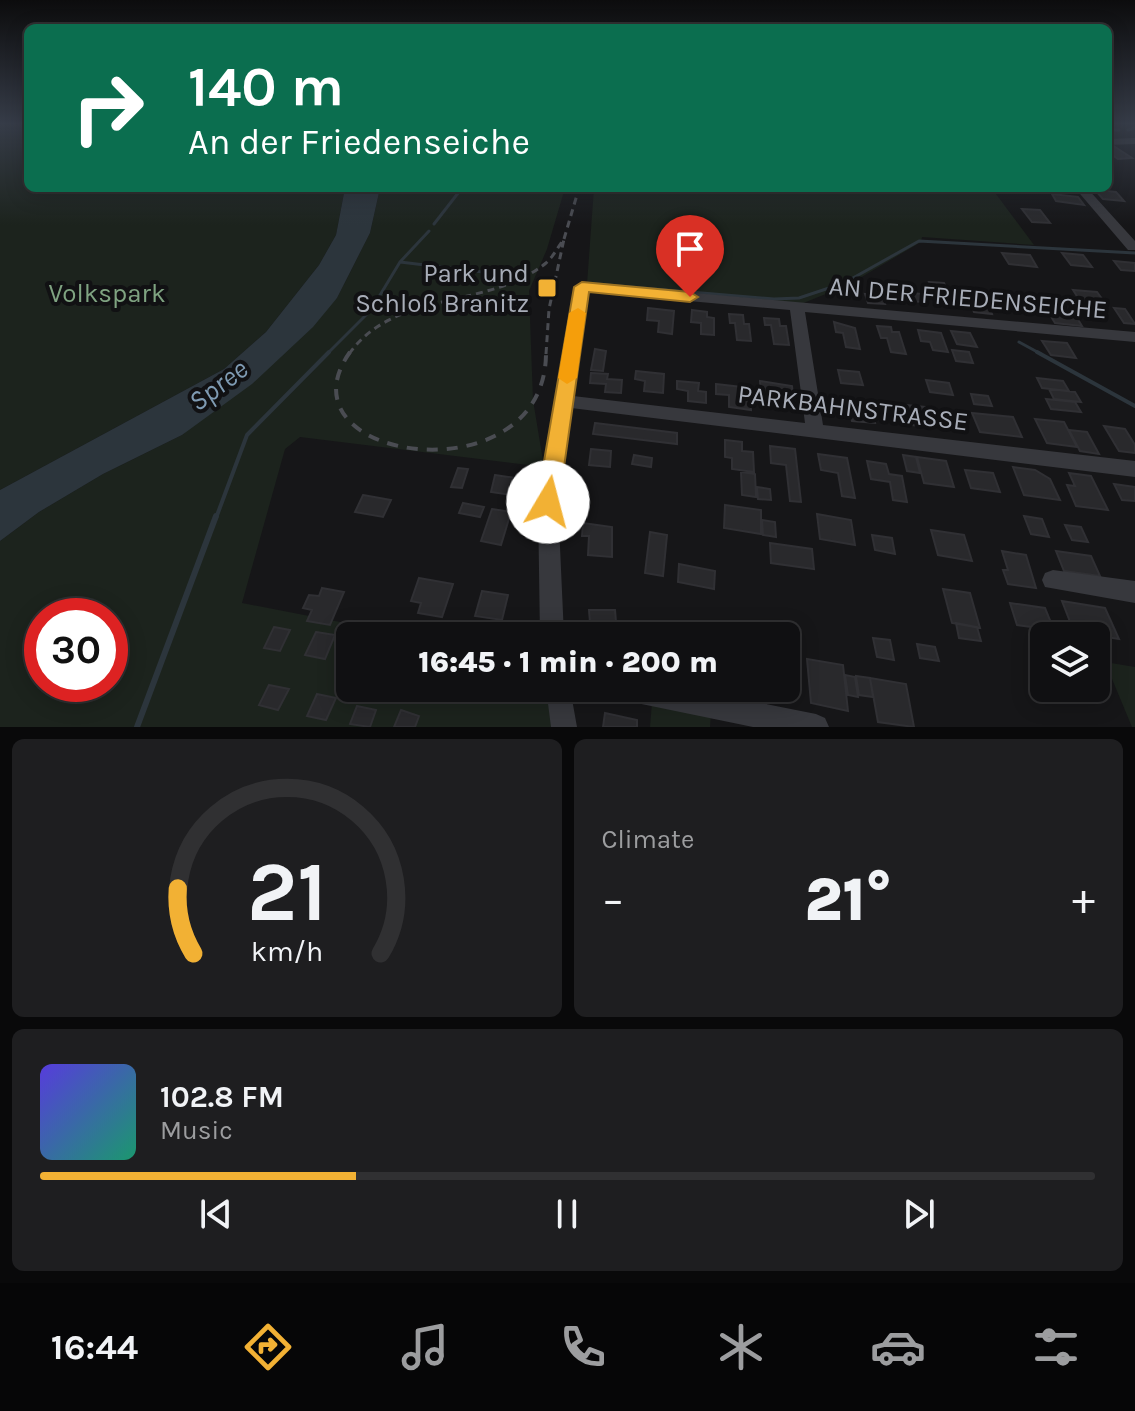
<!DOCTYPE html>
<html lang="en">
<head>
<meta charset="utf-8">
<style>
  :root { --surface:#101012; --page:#1e1e20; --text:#f1f3f6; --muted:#9c9d9f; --line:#303032; --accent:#f2b134 }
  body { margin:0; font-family:Karla,sans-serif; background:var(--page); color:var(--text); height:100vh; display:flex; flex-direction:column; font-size:30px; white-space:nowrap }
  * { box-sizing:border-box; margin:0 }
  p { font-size:26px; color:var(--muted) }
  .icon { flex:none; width:44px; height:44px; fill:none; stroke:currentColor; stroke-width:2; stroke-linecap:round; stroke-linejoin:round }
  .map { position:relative; height:727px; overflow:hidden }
  .side { display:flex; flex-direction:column; gap:12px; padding:12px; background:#09090a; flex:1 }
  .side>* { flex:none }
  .hud { position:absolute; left:24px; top:24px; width:1088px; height:168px; border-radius:12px; box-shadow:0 4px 20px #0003,0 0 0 2px var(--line); background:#0b6e4f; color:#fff; overflow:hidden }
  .tools { position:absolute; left:1030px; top:622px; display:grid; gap:16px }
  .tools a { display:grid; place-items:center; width:80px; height:80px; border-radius:12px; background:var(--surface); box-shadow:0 4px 20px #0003,0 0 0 2px var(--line); font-size:40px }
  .speed { position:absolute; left:24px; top:598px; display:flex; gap:16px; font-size:40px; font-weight:700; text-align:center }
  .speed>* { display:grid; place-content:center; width:104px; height:104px; border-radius:50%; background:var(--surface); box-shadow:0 4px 20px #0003,0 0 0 2px var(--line); line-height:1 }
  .speed .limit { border:12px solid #d22; background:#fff; color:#111 }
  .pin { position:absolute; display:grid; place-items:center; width:68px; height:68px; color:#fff; margin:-82px -34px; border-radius:50% 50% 50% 0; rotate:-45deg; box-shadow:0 0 8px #0007 }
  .pin .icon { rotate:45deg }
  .me { position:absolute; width:88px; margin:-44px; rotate:8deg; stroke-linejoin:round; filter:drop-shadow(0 0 6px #0008) }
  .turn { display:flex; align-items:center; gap:28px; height:168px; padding:0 32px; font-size:36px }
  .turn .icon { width:104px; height:104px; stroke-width:2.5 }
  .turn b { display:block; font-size:56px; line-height:68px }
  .big { font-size:60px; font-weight:800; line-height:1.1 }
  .side .tile { flex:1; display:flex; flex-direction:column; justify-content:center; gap:12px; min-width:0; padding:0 28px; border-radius:12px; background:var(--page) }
  .side .dial { align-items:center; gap:0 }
  .dial svg { height:208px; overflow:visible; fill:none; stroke:var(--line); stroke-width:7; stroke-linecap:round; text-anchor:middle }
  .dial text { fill:var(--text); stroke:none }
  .song { display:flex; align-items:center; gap:24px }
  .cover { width:96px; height:96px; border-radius:12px; background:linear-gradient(135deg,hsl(250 70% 55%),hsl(160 70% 35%)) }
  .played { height:8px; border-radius:4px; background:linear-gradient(90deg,var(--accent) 30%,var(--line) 30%) }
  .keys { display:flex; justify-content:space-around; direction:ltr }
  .heat { display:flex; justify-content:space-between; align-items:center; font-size:44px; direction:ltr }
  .side .tiles { flex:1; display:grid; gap:12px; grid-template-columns:1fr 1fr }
  .tile:last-child { grid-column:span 2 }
  .trip { position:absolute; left:336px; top:622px; width:464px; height:80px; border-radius:12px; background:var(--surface); box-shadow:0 4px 20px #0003,0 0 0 2px var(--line); font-weight:800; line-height:80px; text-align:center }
  .tab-bar { display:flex; height:128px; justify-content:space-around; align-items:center; background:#060607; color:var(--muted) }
  .tab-bar .icon { width:56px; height:56px }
  .tab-bar .on { color:var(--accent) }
  .tab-bar b { font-size:36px; color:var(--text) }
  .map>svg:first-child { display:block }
  .green { fill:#1c231d; fill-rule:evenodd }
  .water { fill:#2c353c }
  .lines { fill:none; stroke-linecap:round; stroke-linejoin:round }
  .stream-far2 { stroke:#2c353c; stroke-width:3 }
  .stream-far1 { stroke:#2c353c; stroke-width:4 }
  .stream { stroke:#2c353c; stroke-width:6 }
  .building { fill:#29292c; stroke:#303034; stroke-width:2 }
  .minor { fill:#37383d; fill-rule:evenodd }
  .tertiary { fill:#37383d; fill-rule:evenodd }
  .rail-far1 { stroke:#4a4c52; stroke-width:3; stroke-dasharray:7 5; stroke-linecap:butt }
  .rail { stroke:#4a4c52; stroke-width:4; stroke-dasharray:11 9; stroke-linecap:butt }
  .route { fill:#f2b134; stroke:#9d7322; stroke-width:2 }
  .slow { fill:#f59e0b }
  .poi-dot { fill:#f2b134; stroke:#111113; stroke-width:3 }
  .labels { text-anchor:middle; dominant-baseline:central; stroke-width:8; stroke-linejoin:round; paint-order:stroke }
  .poi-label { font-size:26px; fill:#a8adb8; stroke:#111113; text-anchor:end }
  .park-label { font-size:26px; fill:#7fa381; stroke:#111113 }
  .street-label { font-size:26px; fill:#a8adb8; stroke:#111113 }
  .water-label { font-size:28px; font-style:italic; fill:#7f9bb3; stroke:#111113 }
</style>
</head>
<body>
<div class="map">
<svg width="1135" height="727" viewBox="0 0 1135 727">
  <rect width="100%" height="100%" fill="#161618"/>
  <path class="green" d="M0,123H28V188H345L336,235L319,265L266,332L224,369L0,490Z
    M380,188H565L547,249L529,291L533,400L544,467L300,437L285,449L242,603L412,636H350V688H546L552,727H0V541L39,512L103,474L182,435L337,298L370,233ZM42,616H110V684H42Z
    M594,188H1036L1038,191L993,190L1034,245L922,237L921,242L848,285L801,304L587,284Z
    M1105,662L1135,667V727H1132Z
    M652,702L711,713L710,727H650Z"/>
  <path class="water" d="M345,188H380L370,233L337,298L313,327L252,384L182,435L103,474L39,512L0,541V490L224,369L266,332L319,265L336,235Z"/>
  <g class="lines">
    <path class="stream-far2" d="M1108,130H1119
      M1128,130L1135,128
      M434,224L462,188
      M400,262L517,276
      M584,283L774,299L799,298L844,283L919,241L1135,253
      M1019,342L1041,354
      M327,354L371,310L400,262L429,231"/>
    <path class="stream-far1" d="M1037,352L1135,406
      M216,518L247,435L329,352"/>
    <path class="stream" d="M137,727L216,516"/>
  </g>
  <path class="building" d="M1112,145L1132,158L1118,159L1108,152V146Z
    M1095,190L1116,192L1124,201L1103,199Z
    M1052,194L1078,197L1084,205L1056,201Z
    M1022,209L1040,210L1050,223L1032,222Z
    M1002,253L1030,255L1037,267L1009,264Z
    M1062,253L1083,255L1092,267L1071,265Z
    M1114,261L1135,263V271L1121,270Z
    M929,282L944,283L952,300L936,299Z
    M1073,290L1097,292L1105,303L1080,301Z
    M901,292L921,294L925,302L905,301Z
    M865,294L882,296L885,304L868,303Z
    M970,302L988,304L992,314L974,312Z
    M648,308L674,311L672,334L658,332L659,321L647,320Z
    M1114,308L1125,309L1135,324L1124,323Z
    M692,310L707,312V317L714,318V335L701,334V323L691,322Z
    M1047,310L1074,313L1082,326L1055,323Z
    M729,314L743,315L744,324H749L751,341L737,340L735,323H730Z
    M764,318L779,319L780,326H786L789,345L774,344L771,325H765Z
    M834,322L855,328L860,349L846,347L843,333L836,332Z
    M877,326L891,327L892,332H899L906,354L891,352L887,338H881Z
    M918,330L941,333L948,352L933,350L930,342L921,341Z
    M951,331L970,333L977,347L957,344Z
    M1042,341L1067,343L1076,358L1051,355Z
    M595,349L606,351L603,371L591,370Z
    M952,350L969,352L973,363L956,361Z
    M838,370L859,372L863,385L841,383Z
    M636,371L664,374L663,393L644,391L645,381L635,379Z
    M591,373L608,374L607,379L622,380L621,393L605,392L606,384L590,383Z
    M1037,378L1063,381L1069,391L1042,388Z
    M926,380L949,383L953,395L930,392Z
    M677,381L699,383L698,391L706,392V403L688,401V391L677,389Z
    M760,381L792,386L794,404L761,400Z
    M716,384L750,388L751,410L729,407V395L716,394Z
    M1049,389L1075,392L1081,402L1054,399Z
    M971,394L988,396L992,406L974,404Z
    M1046,399L1075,402L1081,412L1051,409Z
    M906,405L925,407L932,427L912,425Z
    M848,406L871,408L875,423L852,421Z
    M972,413L1013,417L1022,437L980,432Z
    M1035,419L1064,422L1077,447L1047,443Z
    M595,423L677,433V444L593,434Z
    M1104,426L1125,429L1135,445V453L1119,451Z
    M1069,430L1087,432L1099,454L1080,451Z
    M725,440L742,442V451L753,452L754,472L732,469V458L725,457Z
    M770,446L795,449L801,502L790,501L786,465L771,463Z
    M591,449L611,451L610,467L589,465Z
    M818,454L847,458L855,498L842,496L838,473L821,470Z
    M634,455L652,458L651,467L632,464Z
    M903,455L916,457L920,473L907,471Z
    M917,457L946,461L954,487L924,483Z
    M867,461L886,464L889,474L902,476L907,502L893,500L890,482L871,479Z
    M1013,467L1035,470L1050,479L1060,500L1024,495Z
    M458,468L468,469L462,488L451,487Z
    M965,470L993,473L1000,492L971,488Z
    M741,472L755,474L756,497L742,495Z
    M1069,473L1091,476L1108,510L1076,506L1067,485L1075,486Z
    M495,475L516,478L512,495L491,492Z
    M1114,484L1135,487V501L1122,500Z
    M757,487L770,489L771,500L758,499Z
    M363,495L391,500L383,517L355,512Z
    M463,503L484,507L480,517L459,513Z
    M725,505L761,510V534L724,528Z
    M492,509L511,512L501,545L481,541Z
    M817,514L851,520L855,545L820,539Z
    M1024,516L1042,519L1049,537L1031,534Z
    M762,520L775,522L776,537L763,535Z
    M583,523L612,527V557L588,555L589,536H582Z
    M1065,525L1081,527L1088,542L1072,540Z
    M931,530L964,535L972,561L938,555Z
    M650,532L667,535L663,576L645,573Z
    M872,535L892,538L895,554L875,550Z
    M770,543L812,549L814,569L771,563Z
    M1002,551L1026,555L1036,588L1008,584L1003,570H1008Z
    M1056,551L1091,556L1100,576L1064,571Z
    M679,564L715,571L714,589L678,582Z
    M419,578L453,584L442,617L418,613L421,603L411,601Z
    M322,588L344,592L330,625L307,621L312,610L303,608L309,595L319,596Z
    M943,589L970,593L980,628L952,623Z
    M482,591L508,595L502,620L475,616Z
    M1062,601L1105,608L1119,639L1074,632Z
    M1010,603L1045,608L1054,630L1017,625Z
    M589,610H615L617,634L591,635Z
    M956,623L977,627L981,641L959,638Z
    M274,627L290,630L280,651L264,648Z
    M316,632L335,635L325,659L305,655Z
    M873,638L890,640L894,660L877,657Z
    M917,644L935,647L939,661L920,658Z
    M807,659L843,665L848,711L811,703Z
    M786,664H790L792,695L766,690L786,688Z
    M845,675L855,677L858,697L848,695Z
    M856,676L870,678L873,697L859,695Z
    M870,678L906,684L914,727L878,722Z
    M269,685L289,689L278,710L259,705Z
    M722,688H765L766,704L722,695Z
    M317,694L336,698L326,720L307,716Z
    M357,706L376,710L370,727L350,724Z
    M401,710L419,716L415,727H394Z
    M605,713L637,720V727H603Z"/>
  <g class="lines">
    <path class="minor" d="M1075,188H1087L1135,241V250H1128Z
      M582,283L1135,332V342L805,312L823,425L1135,461V477L571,408L558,502L564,636H540L538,502L575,287ZM588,292L790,310L805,423L573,396Z
      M1053,570L1135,581V603L1045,587L1042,580L1045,573Z
      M546,688H570L577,727H551Z
      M610,688H684L816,714L825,718L829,727H753L622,700L613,697Z"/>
    <path class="tertiary" d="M1135,138V144L1108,145V139Z"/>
    <path class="rail-far1" d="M564,239L579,188
      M349,354C395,289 488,310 546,263C553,257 558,247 564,239
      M546,354L549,309L564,239"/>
    <path class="rail" d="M350,352C272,462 547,501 546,352"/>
  </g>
  <linearGradient id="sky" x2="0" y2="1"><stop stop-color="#0c0c0d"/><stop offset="0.55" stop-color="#363c48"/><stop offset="1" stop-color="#363c48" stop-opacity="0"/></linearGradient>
  <rect width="1135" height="225" fill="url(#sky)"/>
  <path class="route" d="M582,282L690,292L698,297L690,302L589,292L559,502L556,509L548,512L540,509L537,502L574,287Z"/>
  <path class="slow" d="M578,308L586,313L577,378L567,384L558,378L569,313Z"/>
  <rect class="poi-dot" x="537" y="278" width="20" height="20" rx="4"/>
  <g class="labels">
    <g class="poi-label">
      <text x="529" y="273">Park und<tspan x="529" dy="30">Schloß Branitz</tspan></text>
    </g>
    <g class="park-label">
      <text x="107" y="293">Volkspark</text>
    </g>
    <g class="street-label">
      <text transform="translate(968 298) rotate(5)">AN DER FRIEDENSEICHE</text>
      <text transform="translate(853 408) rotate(7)">PARKBAHNSTRASSE</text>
    </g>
    <g class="water-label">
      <text transform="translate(218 385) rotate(-37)">Spree</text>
    </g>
  </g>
</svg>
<div class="tools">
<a><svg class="icon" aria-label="layers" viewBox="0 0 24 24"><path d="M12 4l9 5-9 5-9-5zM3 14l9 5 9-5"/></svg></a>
</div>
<div class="speed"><div class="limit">30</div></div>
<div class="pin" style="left:690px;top:297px;background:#d93025"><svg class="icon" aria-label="arrive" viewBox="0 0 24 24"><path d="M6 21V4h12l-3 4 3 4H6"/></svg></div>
<svg class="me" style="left:548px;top:502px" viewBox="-20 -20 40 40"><circle r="19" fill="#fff"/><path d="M0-13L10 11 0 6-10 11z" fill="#f2b134"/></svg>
<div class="trip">16:45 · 1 min · 200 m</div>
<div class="hud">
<div class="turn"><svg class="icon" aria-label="right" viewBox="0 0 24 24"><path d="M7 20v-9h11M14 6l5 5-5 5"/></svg><div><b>140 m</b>An der Friedenseiche</div></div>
</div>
</div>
<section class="side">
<div class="tiles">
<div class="tile dial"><svg viewBox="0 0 100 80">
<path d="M14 69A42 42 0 1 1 86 69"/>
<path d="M14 69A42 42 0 0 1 8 44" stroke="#f2b134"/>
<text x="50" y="56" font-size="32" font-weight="700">21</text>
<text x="50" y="72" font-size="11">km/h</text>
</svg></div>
<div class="tile"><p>Climate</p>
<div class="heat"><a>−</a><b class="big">21°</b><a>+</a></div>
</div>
<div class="tile">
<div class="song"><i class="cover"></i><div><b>102.8 FM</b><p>Music</p></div></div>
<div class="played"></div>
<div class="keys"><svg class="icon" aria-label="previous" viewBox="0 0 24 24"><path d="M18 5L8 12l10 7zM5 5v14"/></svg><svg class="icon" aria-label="pause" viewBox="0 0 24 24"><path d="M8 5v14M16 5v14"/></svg><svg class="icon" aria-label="next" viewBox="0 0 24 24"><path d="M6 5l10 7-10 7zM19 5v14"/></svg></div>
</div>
</div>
</section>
<nav class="tab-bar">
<b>16:44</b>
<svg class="icon on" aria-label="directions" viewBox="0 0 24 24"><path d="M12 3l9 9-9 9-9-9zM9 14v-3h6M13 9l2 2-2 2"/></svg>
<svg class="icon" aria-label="music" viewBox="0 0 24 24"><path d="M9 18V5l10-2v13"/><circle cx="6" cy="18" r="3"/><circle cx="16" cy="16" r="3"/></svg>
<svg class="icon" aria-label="phone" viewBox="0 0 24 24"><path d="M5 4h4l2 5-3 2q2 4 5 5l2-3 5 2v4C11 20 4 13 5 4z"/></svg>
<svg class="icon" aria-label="climate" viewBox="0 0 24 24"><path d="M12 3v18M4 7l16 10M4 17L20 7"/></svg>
<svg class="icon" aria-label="car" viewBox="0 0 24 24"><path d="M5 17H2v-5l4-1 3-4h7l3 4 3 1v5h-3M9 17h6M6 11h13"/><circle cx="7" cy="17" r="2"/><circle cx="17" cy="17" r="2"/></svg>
<svg class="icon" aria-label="filters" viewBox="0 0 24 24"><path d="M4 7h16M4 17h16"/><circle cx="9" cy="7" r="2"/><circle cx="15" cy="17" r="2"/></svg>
</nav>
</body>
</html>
